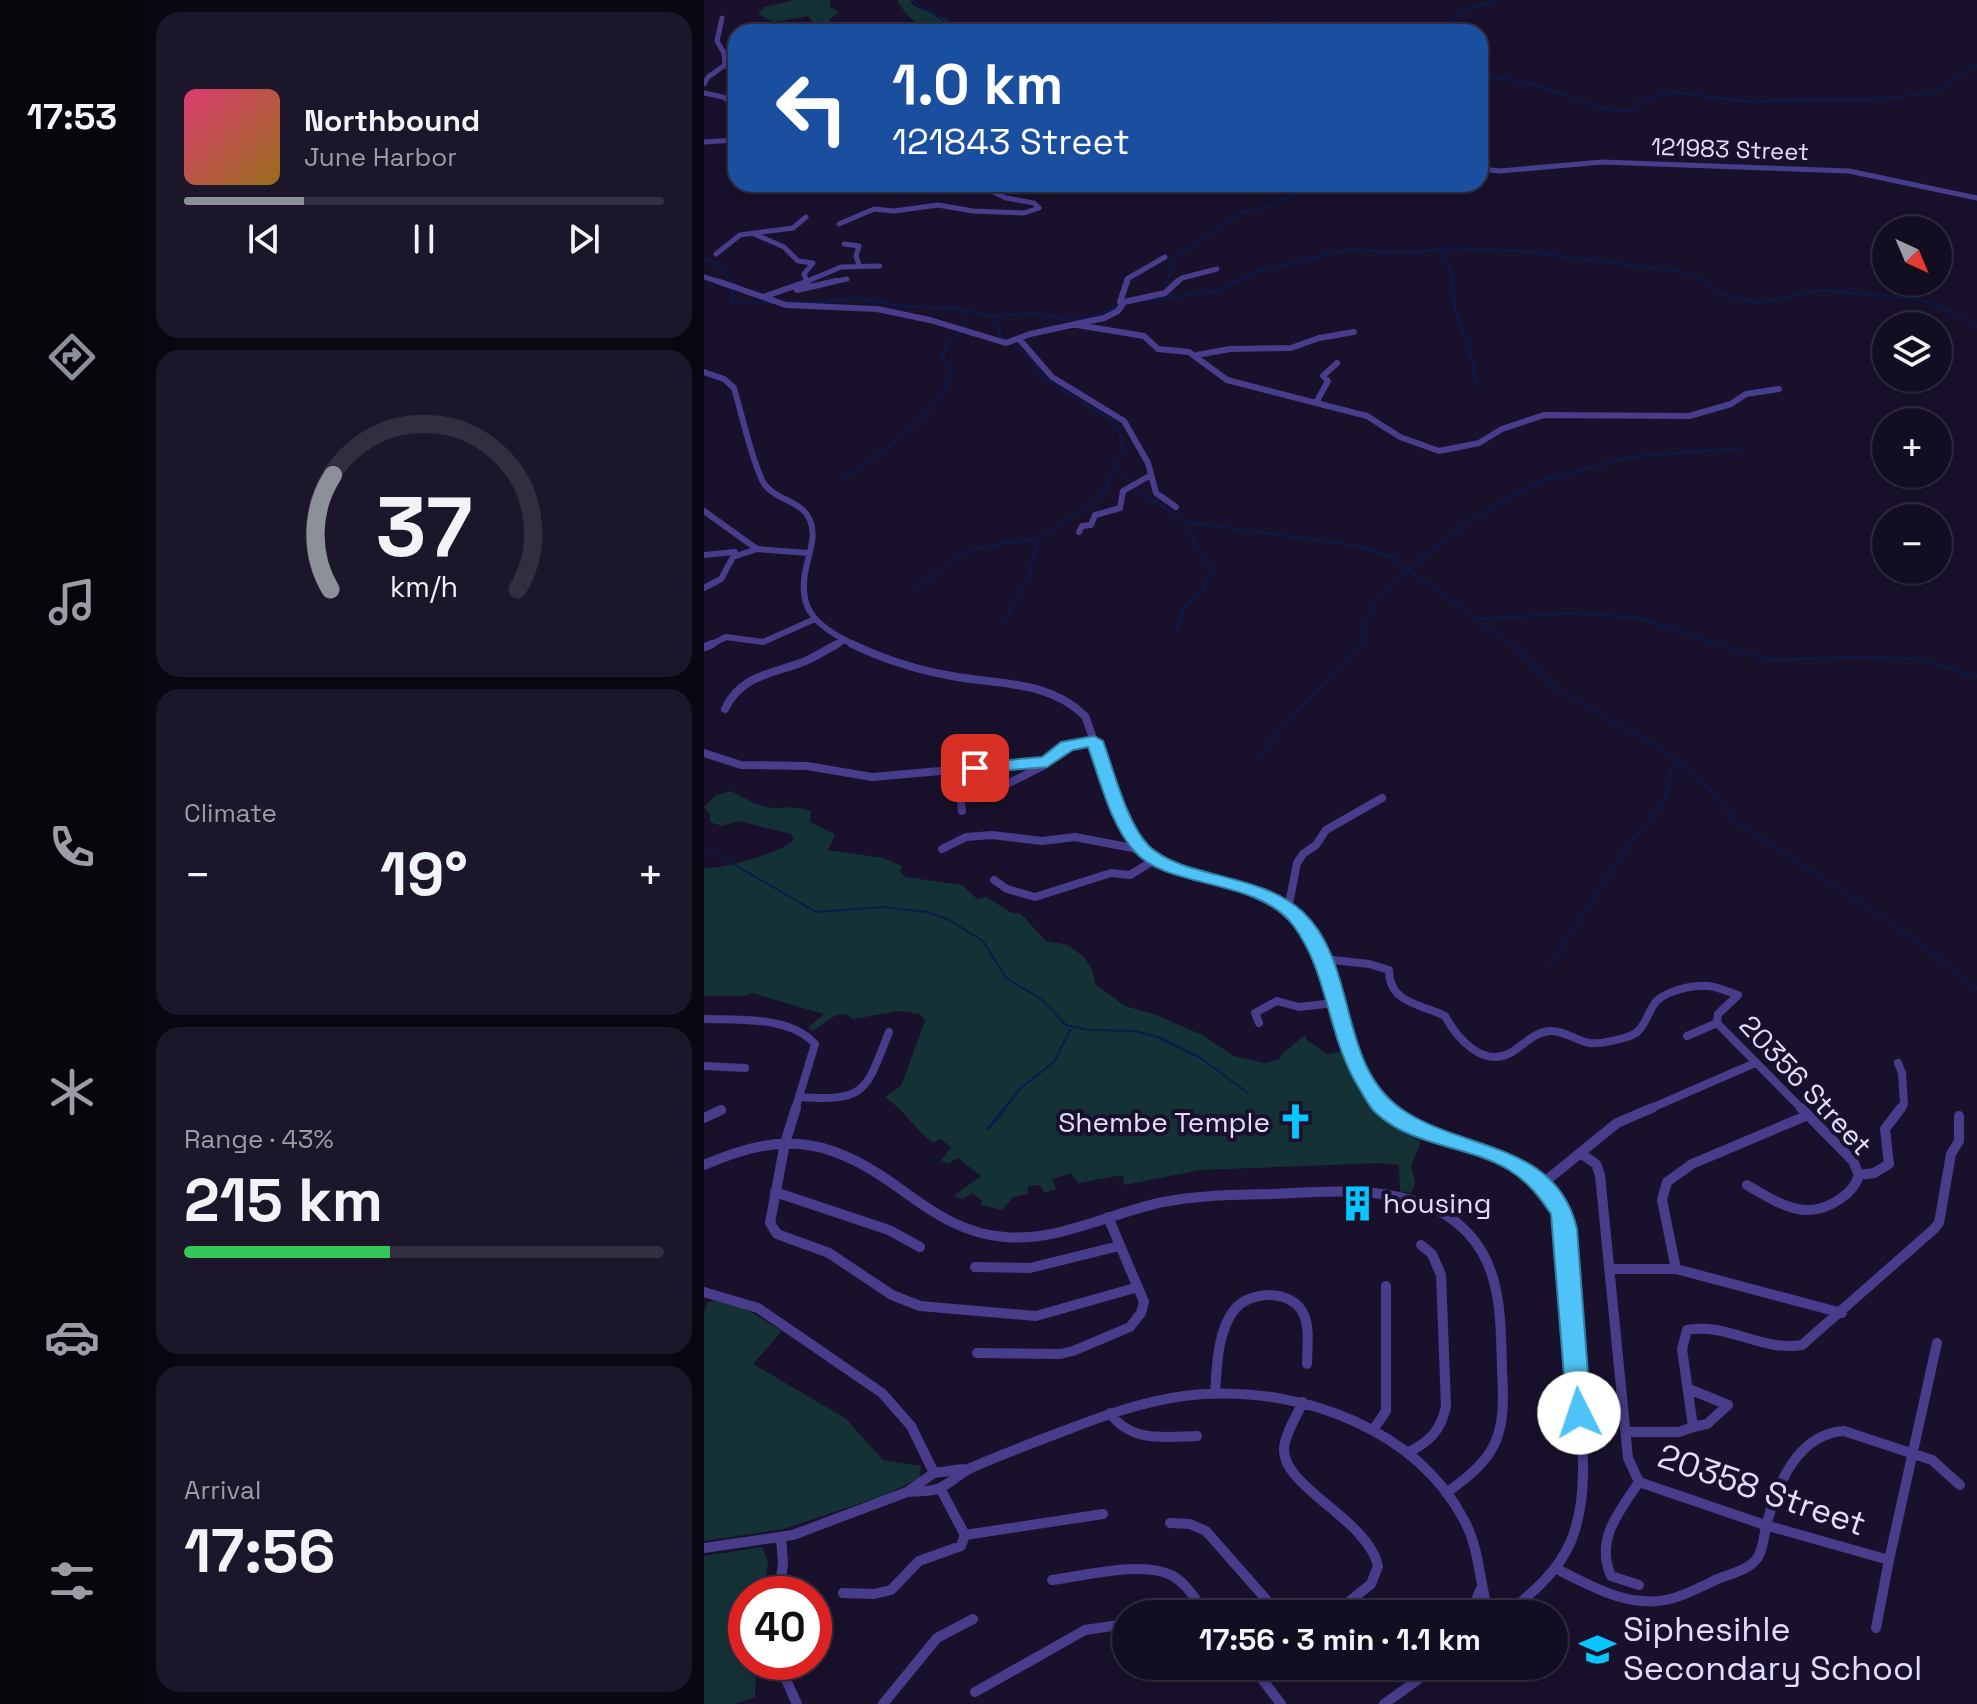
<!DOCTYPE html>
<html lang="en">
<head>
<meta charset="utf-8">
<style>
  :root { --surface:#130d21; --page:#1c162a; --text:#f1f3f6; --muted:#9d9ca5; --line:#322d3f; --accent:#8c9099 }
  body { margin:0; font-family:"Space Grotesk",sans-serif; background:var(--page); color:var(--text); height:100vh; display:flex; flex-direction:column; font-size:30px; white-space:nowrap }
  * { box-sizing:border-box; margin:0 }
  p { font-size:26px; color:var(--muted) }
  .icon { flex:none; width:44px; height:44px; fill:none; stroke:currentColor; stroke-width:2; stroke-linecap:round; stroke-linejoin:round }
  .map { position:relative; flex:1; overflow:hidden }
  .sheet { display:flex; flex-direction:column; gap:12px; padding:12px; background:#0a0712; width:560px }
  .sheet>* { flex:none }
  .banner { position:absolute; left:24px; top:24px; width:760px; height:168px; border-radius:24px; box-shadow:0 4px 12px #0003,0 0 0 2px var(--line); background:#1a4fa0; color:#fff; overflow:hidden }
  .needle { width:52px; rotate:136deg }
  .fabs { position:absolute; left:1168px; top:216px; display:grid; gap:16px }
  .fabs a { display:grid; place-items:center; width:80px; height:80px; border-radius:50%; background:var(--surface); box-shadow:0 4px 12px #0003,0 0 0 2px var(--line); font-size:40px }
  .speed { position:absolute; left:24px; top:1576px; display:flex; gap:16px; font-size:40px; font-weight:700; text-align:center }
  .speed>* { display:grid; place-content:center; width:104px; height:104px; border-radius:50%; background:var(--surface); box-shadow:0 4px 12px #0003,0 0 0 2px var(--line); line-height:1 }
  .speed .limit { border:12px solid #d22; background:#fff; color:#111 }
  .pin { position:absolute; display:grid; place-items:center; width:68px; height:68px; color:#fff; margin:-34px; border-radius:16px; box-shadow:0 4px 12px #0006 }
  .me { position:absolute; width:88px; margin:-44px; rotate:356deg; stroke-linejoin:round; filter:drop-shadow(0 0 6px #0008) }
  .turn { display:flex; align-items:center; gap:28px; height:168px; padding:0 32px; font-size:36px }
  .turn .icon { width:104px; height:104px; stroke-width:2.5 }
  .turn b { display:block; font-size:56px; line-height:68px }
  .big { font-size:60px; font-weight:700; line-height:1.1 }
  .sheet .tile { flex:1; display:flex; flex-direction:column; justify-content:center; gap:12px; min-width:0; padding:0 28px; border-radius:24px; background:var(--page) }
  .sheet .dial { align-items:center; gap:0 }
  .dial svg { height:208px; overflow:visible; fill:none; stroke:var(--line); stroke-width:7; stroke-linecap:round; text-anchor:middle }
  .dial text { fill:var(--text); stroke:none }
  .song { display:flex; align-items:center; gap:24px }
  .cover { width:96px; height:96px; border-radius:12px; background:linear-gradient(135deg,hsl(340 70% 55%),hsl(40 70% 35%)) }
  .played { height:8px; border-radius:4px; background:linear-gradient(90deg,var(--accent) 25%,var(--line) 25%) }
  .keys { display:flex; justify-content:space-around; direction:ltr }
  .heat { display:flex; justify-content:space-between; align-items:center; font-size:44px; direction:ltr }
  .charge { height:12px; border-radius:6px; background:linear-gradient(90deg,#34c759 43%,var(--line) 0) }
  .trip { position:absolute; left:408px; top:1600px; width:456px; height:80px; border-radius:40px; background:var(--surface); box-shadow:0 4px 12px #0003,0 0 0 2px var(--line); font-weight:700; line-height:80px; text-align:center }
  main { display:flex; flex:1; min-height:0 }
  .tab-bar { display:flex; flex-direction:column; width:144px; justify-content:space-around; align-items:center; background:#08050d; color:var(--muted) }
  .tab-bar .icon { width:56px; height:56px }
  .tab-bar .active { color:var(--accent) }
  .tab-bar b { font-size:36px; color:var(--text) }
  .map>svg:first-child { display:block }
  .green { fill:#143236 }
  .lines { fill:none; stroke-linecap:round; stroke-linejoin:round }
  .stream-far1 { stroke:#0b1a4b; stroke-width:2 }
  .stream { stroke:#0b1a4b; stroke-width:3 }
  .minor-far3 { stroke:#493c8b; stroke-width:5 }
  .minor-far2 { stroke:#493c8b; stroke-width:6 }
  .minor-far1 { stroke:#493c8b; stroke-width:8 }
  .minor { stroke:#493c8b; stroke-width:10 }
  .route { fill:#4fc3f7; stroke:#337fa1; stroke-width:2 }
  .labels { text-anchor:middle; dominant-baseline:central; stroke-width:8; stroke-linejoin:round; paint-order:stroke }
  .far-street-label { font-size:24px; fill:#e4dcff; stroke:#19112c }
  .street-label { font-size:28px; fill:#e4dcff; stroke:#19112c }
  .poi-label { font-size:28px; fill:#e4dcff; stroke:#19112c; text-anchor:end }
  .near-street-label { font-size:34px; fill:#e4dcff; stroke:#19112c }
  .near-poi-label { font-size:34px; fill:#e4dcff; stroke:#19112c; text-anchor:start }
</style>
</head>
<body>
<main>
<nav class="tab-bar">
<b>17:53</b>
<svg class="icon active" aria-label="directions" viewBox="0 0 24 24"><path d="M12 3l9 9-9 9-9-9zM9 14v-3h6M13 9l2 2-2 2"/></svg>
<svg class="icon" aria-label="music" viewBox="0 0 24 24"><path d="M9 18V5l10-2v13"/><circle cx="6" cy="18" r="3"/><circle cx="16" cy="16" r="3"/></svg>
<svg class="icon" aria-label="phone" viewBox="0 0 24 24"><path d="M5 4h4l2 5-3 2q2 4 5 5l2-3 5 2v4C11 20 4 13 5 4z"/></svg>
<svg class="icon" aria-label="climate" viewBox="0 0 24 24"><path d="M12 3v18M4 7l16 10M4 17L20 7"/></svg>
<svg class="icon" aria-label="car" viewBox="0 0 24 24"><path d="M5 17H2v-5l4-1 3-4h7l3 4 3 1v5h-3M9 17h6M6 11h13"/><circle cx="7" cy="17" r="2"/><circle cx="17" cy="17" r="2"/></svg>
<svg class="icon" aria-label="filters" viewBox="0 0 24 24"><path d="M4 7h16M4 17h16"/><circle cx="9" cy="7" r="2"/><circle cx="15" cy="17" r="2"/></svg>
</nav>
<section class="sheet">
<div class="tile">
<div class="song"><i class="cover"></i><div><b>Northbound</b><p>June Harbor</p></div></div>
<div class="played"></div>
<div class="keys"><svg class="icon" aria-label="previous" viewBox="0 0 24 24"><path d="M18 5L8 12l10 7zM5 5v14"/></svg><svg class="icon" aria-label="pause" viewBox="0 0 24 24"><path d="M8 5v14M16 5v14"/></svg><svg class="icon" aria-label="next" viewBox="0 0 24 24"><path d="M6 5l10 7-10 7zM19 5v14"/></svg></div>
</div>
<div class="tile dial"><svg viewBox="0 0 100 80">
<path d="M14 69A42 42 0 1 1 86 69"/>
<path d="M14 69A42 42 0 0 1 15 25" stroke="#8c9099"/>
<text x="50" y="56" font-size="32" font-weight="700">37</text>
<text x="50" y="72" font-size="11">km/h</text>
</svg></div>
<div class="tile"><p>Climate</p>
<div class="heat"><a>−</a><b class="big">19°</b><a>+</a></div>
</div>
<div class="tile"><p>Range · 43%</p><b class="big">215 km</b><div class="charge"></div></div>
<div class="tile"><p>Arrival</p><b class="big">17:56</b></div>
</section>
<div class="map">
<svg width="1273" height="1704" viewBox="0 0 1273 1704">
  <rect width="100%" height="100%" fill="#19112c"/>
  <path class="green" d="M91,0H126V7L135,12L126,19V23L154,32H117L104,16L70,22L54,14L60,7Z
    M193,0H206L210,6L242,19L256,32C227,32 207,26 193,0Z
    M27,791C42,799 57,809 75,808C88,807 94,807 107,811L106,822L131,835L124,850L179,858L198,866L196,871L201,877L258,885L273,899L282,897L308,913L317,914L342,941L364,945L380,957L388,969L391,984L421,1006L452,1015L496,1034L530,1056L561,1063L575,1059L579,1053L601,1035L603,1040L623,1054L638,1051C658,1100 669,1116 717,1142L707,1165L711,1184L707,1193L696,1191L695,1165L677,1163L497,1170L420,1185L419,1175L374,1183L367,1173L348,1179L352,1189L340,1193L336,1185L325,1186L323,1194L309,1197L298,1210L277,1205L278,1201L268,1193L259,1199L250,1196L277,1176L254,1158L243,1164L237,1160L247,1147L236,1139L229,1143C211,1129 200,1110 181,1097L197,1086L221,1021L216,1014L195,1011L149,1019L142,1014L132,1015L109,1031L104,1028L120,1014L48,993L40,996H0V868C19,869 77,853 90,840L87,834L35,821L18,826L6,822V814L0,807L12,795Z
    M12,1301L40,1308L78,1331L49,1364L141,1418L179,1460L217,1466L216,1478L178,1496L79,1529L0,1541V1312L4,1302Z
    M58,1547L64,1561L60,1594H42V1662H52L51,1697L30,1704H0V1556Z"/>
  <g class="lines">
    <path class="stream-far1" d="M207,0L251,28L252,32
      M464,32L491,25L575,22
      M719,32L749,21L761,9L796,0
      M776,73C798,80 821,82 844,89C874,98 901,117 934,109L933,103L969,92L1036,101L1163,100L1229,93L1273,65
      M737,250L747,274L752,315L764,343L773,387
      M0,259L12,263L30,284
      M461,289L470,258L538,213L572,204L612,184
      M28,291V302L69,303
      M437,301L508,292L553,272L646,249L698,253L751,248L813,251L980,272L995,277L1016,293L1055,303L1118,290L1218,300L1249,312L1273,328
      M84,302L113,303L151,298L198,306L256,309L287,316L331,313L365,320L382,319L415,306
      M288,317L296,330L295,336L303,340
      M260,329L262,312
      M307,344L328,360L341,379L404,418L415,429L419,449L408,463L439,494L482,522L655,546L688,557L806,643L851,688L963,752L1007,791L1032,822L1193,926L1273,989
      M137,481C179,450 228,422 249,372L238,356L246,340L256,332
      M210,589L257,555L283,546L335,538
      M776,619L868,613L935,618L1065,660L1150,657L1213,659L1273,676
      M300,623L325,575L335,538L398,496L411,469
      M470,635L481,607L499,591L508,570L489,541L482,522
      M553,761L573,733L656,645L668,607L703,571L766,520L840,480L926,457L1039,448
      M0,847L112,912L178,907L223,912L243,919L279,941L302,978L337,999L362,1025L385,1030L431,1031L454,1037L495,1057L544,1093
      M846,966L921,850L960,802L970,760
      M299,1110L317,1088L350,1062L366,1030"/>
    <path class="stream" d="M284,1129L301,1108"/>
    <path class="minor-far3" d="M18,18L13,41L20,53
      M0,84L4,77L21,65L20,53L32,54
      M0,93L19,97L32,105
      M0,142L32,140
      M776,169L796,171L898,162L1145,171L1273,198
      M135,224L170,209L190,211L234,205L269,211L320,213L335,208L330,203L302,198L272,184
      M48,233L80,247L94,261L109,263L100,274L103,282
      M140,244L155,246L152,256L155,265
      M12,254L36,235L89,228L102,217
      M0,277L19,283
      M99,283L137,267L176,266
      M123,283L143,279
      M423,283V279L461,257
      M472,283L478,278L513,269"/>
    <path class="minor-far2" d="M13,281L82,305L173,309L226,320L302,343L326,334L400,318L414,311L420,302L461,293L474,281
      M93,290L132,281
      M59,297L105,281
      M416,302L423,281
      M373,325L440,336L454,349L485,352L523,380L663,416L696,437L735,451L775,443L798,429L840,415L985,416L1027,404L1042,394L1075,389
      M316,340L348,377L420,421L444,463L452,493L472,507
      M493,355L526,349L587,348L615,338L650,332
      M0,372L20,379L30,388C38,415 47,458 59,482C69,500 98,500 106,520C111,532 108,544 105,556C90,607 107,623 152,646
      M612,403L624,381L619,376L633,363
      M0,511L53,549L104,553
      M375,532L378,526L387,525L391,515L416,508L419,491L447,475
      M0,555L31,552
      M0,588L17,579L29,557L53,549
      M4,646L22,637L59,642L111,619
      M129,646L141,640"/>
    <path class="minor-far1" d="M148,644C179,659 213,670 248,676C295,685 344,680 381,716C394,749 413,821 435,845C478,890 560,873 602,928C642,981 628,1065 682,1110
      M1,647L8,644
      M21,709C37,675 68,674 99,662C111,657 122,650 133,644
      M0,753L37,765L103,766L168,777L338,762L351,758L363,746L390,741
      M258,811L256,795L301,785L341,765
      M238,849L262,837L288,835L338,841L371,837L439,850
      M290,880L303,889L331,897L407,873L426,875L452,859
      M584,909L593,863L599,854L612,845L622,830L678,798
      M619,959L665,964L685,970C685,1004 718,1004 741,1016C753,1038 779,1069 808,1052C821,1044 829,1033 845,1031C860,1030 872,1041 886,1043C896,1044 913,1040 923,1037C939,1033 941,1019 949,1006C957,991 988,985 1005,986C1014,987 1025,992 1034,995L1014,1014L1013,1023L1099,1110
      M0,1019C35,1020 86,1016 111,1044L91,1110
      M555,1023L551,1013L573,1001L595,1007L630,1003
      M983,1036L1013,1023
      M1194,1063L1198,1073L1200,1104L1196,1110
      M0,1066L41,1068
      M96,1097C163,1102 162,1090 185,1032
      M943,1110L1051,1063"/>
    <path class="minor" d="M92,1108L81,1143L66,1223L73,1234L125,1253L188,1295L216,1306L332,1316L434,1287
      M679,1108L701,1124L808,1163L831,1178L850,1199L862,1229C865,1280 869,1331 873,1382C877,1433 887,1492 867,1541C854,1572 828,1593 803,1614
      M0,1118L17,1110
      M876,1153L892,1164L896,1175L924,1458L935,1482L1061,1525L1185,1560L1233,1343
      M0,1165C84,1128 130,1140 202,1193C232,1215 262,1234 300,1237C354,1242 406,1213 459,1202C495,1195 531,1195 567,1194C638,1191 736,1180 778,1252C798,1286 797,1332 798,1370C802,1435 795,1456 742,1493
      M1155,1175L1170,1173L1185,1164L1181,1129L1197,1108
      M838,1184L913,1123L948,1108
      M1043,1185C1074,1203 1102,1223 1136,1199C1145,1193 1152,1186 1155,1175L1149,1161L1097,1108
      M71,1192L185,1230L216,1247
      M271,1267L326,1268L415,1246
      M907,1269H972L1138,1313
      M972,1269L958,1200L963,1182L988,1164L1104,1115
      M0,1292L54,1308L178,1393L207,1426L230,1473
      M273,1353L356,1354L369,1351L426,1327L437,1313L440,1302L404,1217
      M985,1389L1024,1405L1003,1424L989,1427
      M511,1393C513,1367 513,1331 531,1309C547,1290 589,1289 600,1315C606,1329 603,1348 603,1364
      M599,1402C593,1415 581,1434 580,1448C577,1487 664,1519 674,1566L667,1584L630,1614
      M406,1413C427,1443 461,1437 493,1436
      M669,1430L682,1411V1286
      M923,1432H975L989,1427L978,1349L983,1330C1023,1322 1057,1352 1098,1345L1230,1229L1235,1223L1247,1154L1255,1141V1116
      M703,1453C725,1442 737,1431 742,1406L737,1275L728,1254L717,1245
      M935,1482C915,1512 891,1539 907,1576L935,1585
      M203,1492C213,1491 224,1492 233,1489C246,1485 256,1472 269,1467C301,1453 333,1441 365,1429C409,1412 453,1397 500,1394C599,1388 712,1429 760,1520C776,1549 775,1583 785,1614
      M466,1523L486,1524L502,1531L575,1614
      M261,1535L399,1514
      M0,1548L89,1535L203,1492L230,1473L259,1469
      M851,1568C887,1586 925,1609 966,1599C982,1595 997,1587 1011,1580C1025,1574 1045,1571 1054,1557C1060,1547 1060,1533 1063,1522C1074,1483 1094,1434 1140,1431L1228,1460L1256,1485
      M348,1580C380,1576 440,1560 469,1576C483,1584 493,1602 503,1614
      M139,1593L170,1594L187,1590L215,1561L257,1546L261,1535L236,1488
      M75,1594L79,1563L77,1538
      M767,1614L776,1590
      M1172,1628L1185,1560
      M74,1662L93,1704
      M548,1666L577,1704
      M271,1692L381,1630L422,1624
      M179,1704L233,1638L269,1619
      M680,1704L733,1666"/>
  </g>
  <path class="route" d="M390,736L399,741C410,771 423,824 445,846C480,879 556,872 599,912C656,966 632,1069 702,1112C763,1151 853,1143 873,1229L887,1413L883,1420L875,1423L866,1420L863,1413L847,1214C835,1196 824,1182 805,1170C764,1145 708,1147 672,1113C665,1107 660,1096 655,1088C623,1037 625,973 589,925C553,878 464,889 431,852C406,824 397,782 384,747L369,750L343,767L271,773L262,768L271,763L338,757L357,742Z"/>
  <defs>
    <symbol id="church-bare" viewBox="-9 -9 18 18"><path d="M-1.2-6h2.4v3.5h3.3v2.4h-3.3V6h-2.4V-.1h-3.3v-2.4h3.3Z" fill="#08c5ff" stroke="#19112c" stroke-width="2.5" paint-order="stroke"/></symbol>
    <symbol id="building-bare" viewBox="-9 -9 18 18"><path d="M-4-6H4V6H1V3H-1V6H-4ZM-2.5-4.3h1.7v1.8h-1.7ZM.8-4.3h1.7v1.8H.8ZM-2.5-1h1.7V.8h-1.7ZM.8-1h1.7V.8H.8Z" fill="#08c5ff" stroke="#19112c" stroke-width="2.5" paint-order="stroke"/></symbol>
    <symbol id="school-bare" viewBox="-9 -9 18 18"><path d="M0-5L7-2L0 1L-7-2ZM-4 1L0 2.5L4 1V4Q0 6-4 4Z" fill="#08c5ff" stroke="#19112c" stroke-width="2.5" paint-order="stroke"/></symbol>
  </defs>
  <g fill-rule="evenodd">
    <use href="#church-bare" x="566" y="1096" width="51" height="51"/>
    <use href="#building-bare" x="628" y="1178" width="51" height="51"/>
    <use href="#school-bare" x="868" y="1624" width="51" height="51"/>
  </g>
  <g class="labels">
    <g class="far-street-label">
      <text transform="translate(1026 149) rotate(2)">121983 Street</text>
    </g>
    <g class="street-label">
      <text transform="translate(1102 1085) rotate(47)">20356 Street</text>
    </g>
    <g class="poi-label">
      <text x="566" y="1122">Shembe Temple</text>
      <text x="679" y="1203" text-anchor="start">housing</text>
    </g>
    <g class="near-street-label">
      <text transform="translate(1058 1490) rotate(19)">20358 Street</text>
    </g>
    <g class="near-poi-label">
      <text x="919" y="1629">Siphesihle<tspan x="919" dy="39">Secondary School</tspan></text>
    </g>
  </g>
</svg>
<div class="fabs">
<a><svg class="needle" viewBox="-14 -14 28 28"><path d="M0-13l5 13h-10z" fill="#e53935"/><path d="M0 13l5-13h-10z" fill="#9d9ca5"/></svg></a>
<a><svg class="icon" aria-label="layers" viewBox="0 0 24 24"><path d="M12 4l9 5-9 5-9-5zM3 14l9 5 9-5"/></svg></a>
<a>+</a>
<a>−</a>
</div>
<div class="speed"><div class="limit">40</div></div>
<div class="pin" style="left:271px;top:768px;background:#d93025"><svg class="icon" aria-label="arrive" viewBox="0 0 24 24"><path d="M6 21V4h12l-3 4 3 4H6"/></svg></div>
<svg class="me" style="left:875px;top:1413px" viewBox="-20 -20 40 40"><circle r="19" fill="#fff"/><path d="M0-13L10 11 0 6-10 11z" fill="#4fc3f7"/></svg>
<div class="trip">17:56 · 3 min · 1.1 km</div>
<div class="banner">
<div class="turn"><svg class="icon" aria-label="left" viewBox="0 0 24 24"><path d="M17 20v-9H6M10 6l-5 5 5 5"/></svg><div><b>1.0 km</b>121843 Street</div></div>
</div>
</div>
</main>
</body>
</html>
